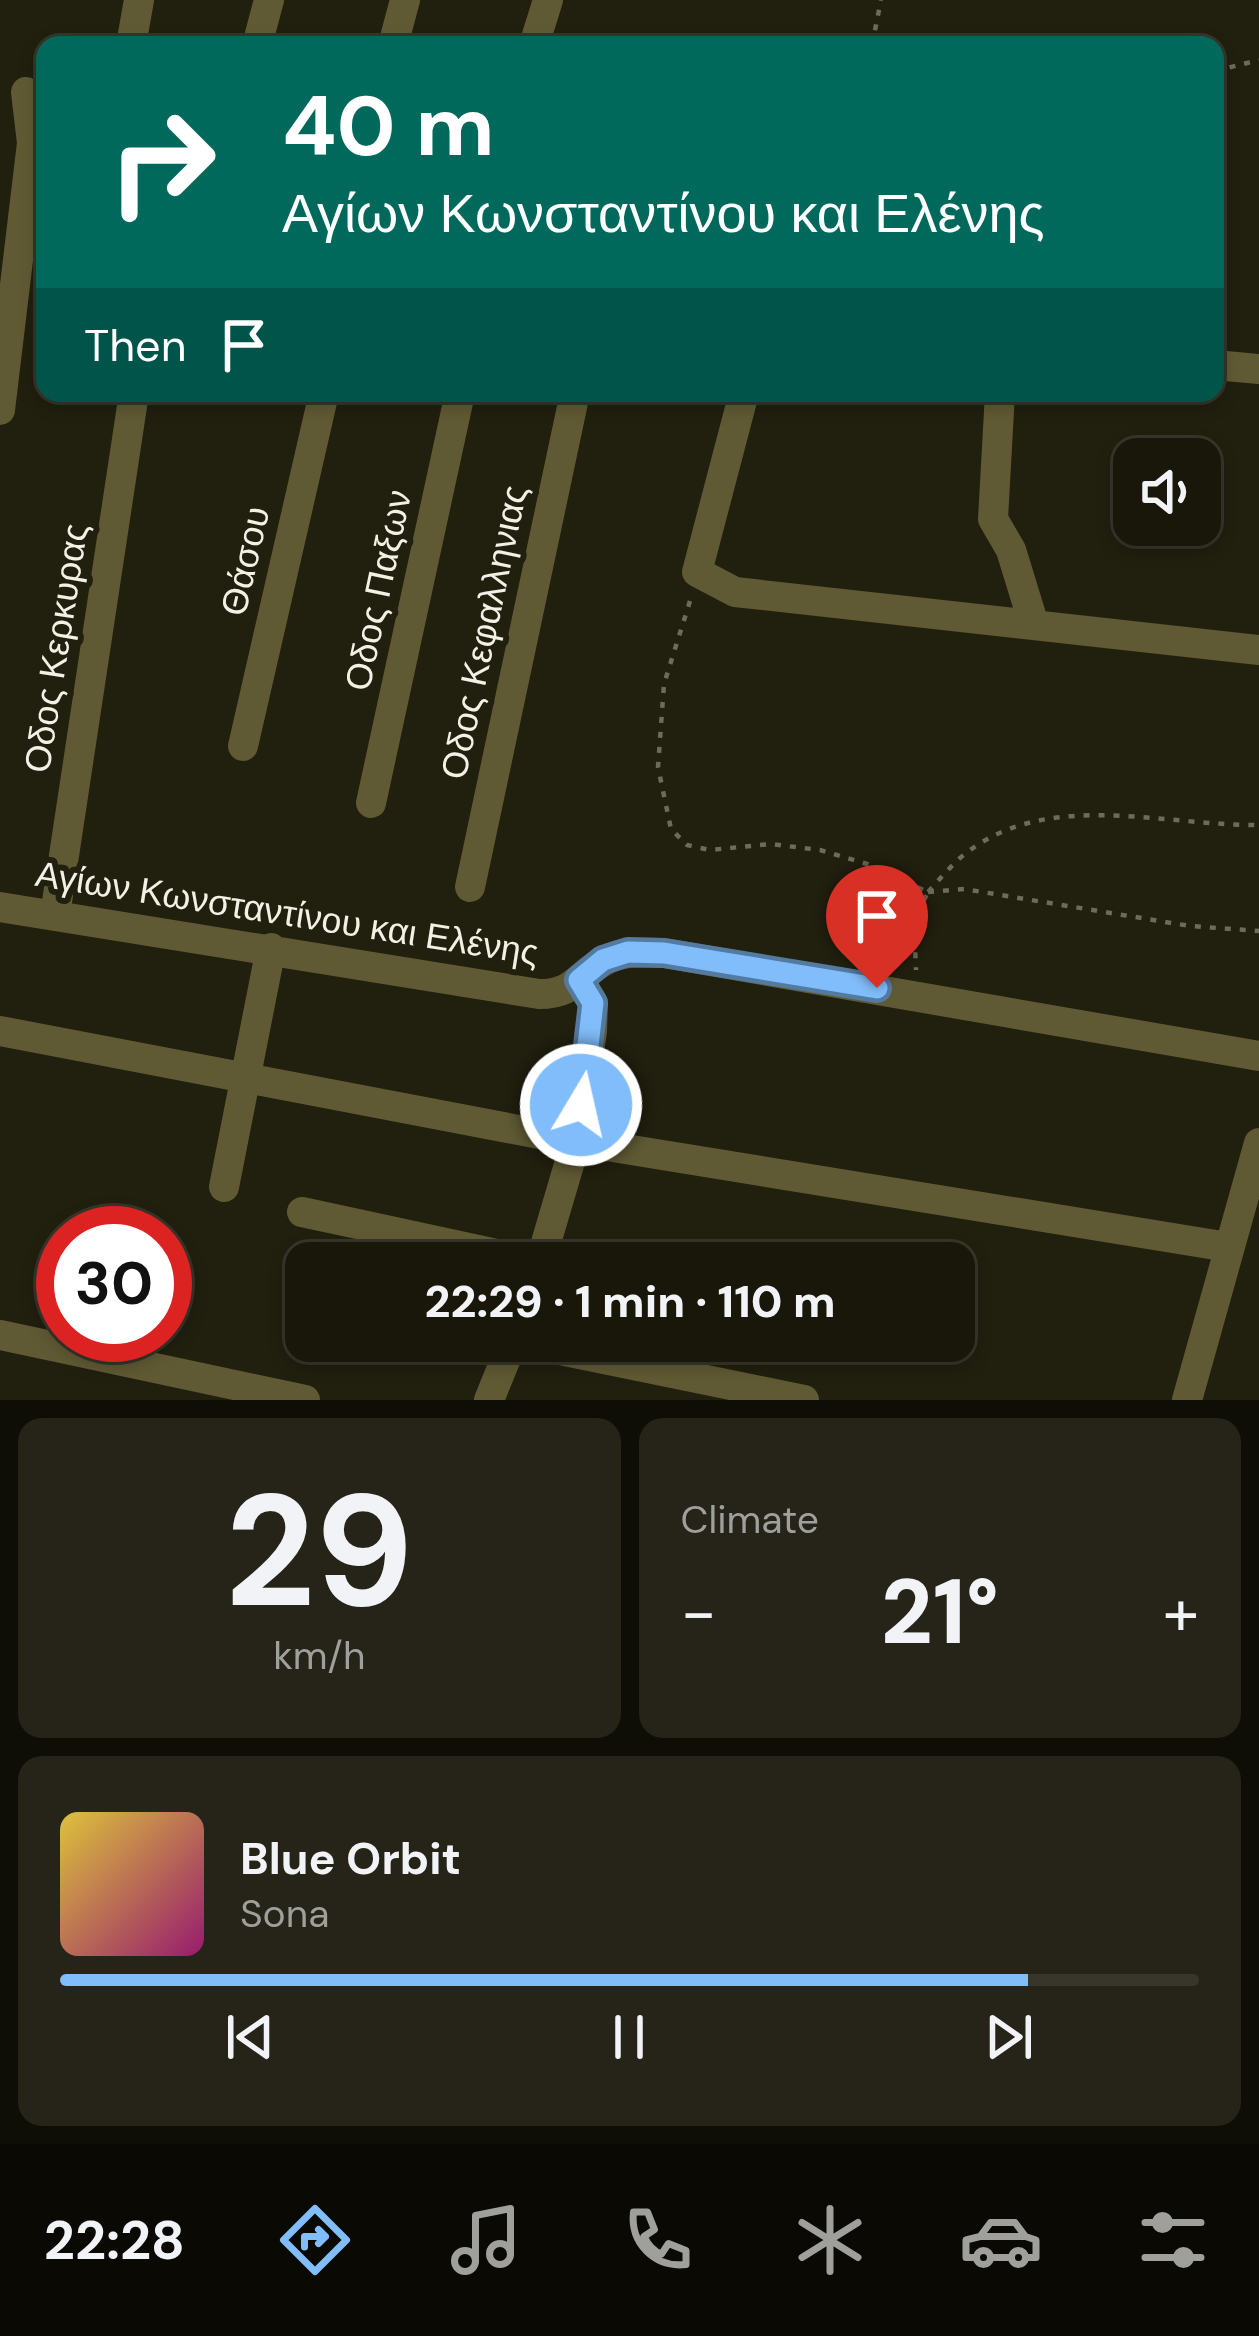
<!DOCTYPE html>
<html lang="en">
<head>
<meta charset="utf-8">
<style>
  :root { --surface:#19170a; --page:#262418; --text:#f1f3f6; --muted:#9f9f9c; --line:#37362b; --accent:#80bdfa }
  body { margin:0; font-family:"DM Sans",sans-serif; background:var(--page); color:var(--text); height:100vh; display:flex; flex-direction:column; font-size:45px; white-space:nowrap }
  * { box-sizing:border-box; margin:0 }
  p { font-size:39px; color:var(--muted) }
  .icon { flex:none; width:66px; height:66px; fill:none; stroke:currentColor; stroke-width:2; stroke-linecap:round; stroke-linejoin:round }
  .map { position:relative; height:1400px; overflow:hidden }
  .panel { display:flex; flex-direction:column; gap:18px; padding:18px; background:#0e0d06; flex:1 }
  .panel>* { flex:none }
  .top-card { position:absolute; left:36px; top:36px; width:1188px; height:366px; border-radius:24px; box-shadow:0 6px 18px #0003,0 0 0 3px var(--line); background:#00695c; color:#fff; overflow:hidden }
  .buttons { position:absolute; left:1113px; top:438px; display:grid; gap:24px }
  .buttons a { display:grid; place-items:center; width:108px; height:108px; border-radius:24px; background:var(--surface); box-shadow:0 6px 18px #0003,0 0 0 3px var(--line); font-size:60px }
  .speed { position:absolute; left:36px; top:1206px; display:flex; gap:24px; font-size:60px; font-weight:700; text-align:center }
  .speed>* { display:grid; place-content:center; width:156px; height:156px; border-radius:50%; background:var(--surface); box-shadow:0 6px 18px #0003,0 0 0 3px var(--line); line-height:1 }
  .speed .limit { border:18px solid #d22; background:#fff; color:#111 }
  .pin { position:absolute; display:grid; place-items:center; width:102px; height:102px; color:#fff; margin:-123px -51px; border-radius:50% 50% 50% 0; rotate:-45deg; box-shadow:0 0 12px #0007 }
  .pin .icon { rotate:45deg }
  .me { position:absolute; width:132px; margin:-66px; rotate:9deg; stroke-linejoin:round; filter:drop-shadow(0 0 9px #0008) }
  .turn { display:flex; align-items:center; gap:42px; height:252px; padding:0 48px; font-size:54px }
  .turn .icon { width:156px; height:156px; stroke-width:2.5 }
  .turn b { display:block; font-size:84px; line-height:102px }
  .then { display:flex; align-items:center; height:114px; padding:0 48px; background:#0003; gap:24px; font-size:45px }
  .big { font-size:90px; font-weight:800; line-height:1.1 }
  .panel .card { flex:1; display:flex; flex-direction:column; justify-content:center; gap:18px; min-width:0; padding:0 42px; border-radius:24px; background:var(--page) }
  .panel .dial { align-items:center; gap:0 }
  .dial b { font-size:156px; line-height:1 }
  .song { display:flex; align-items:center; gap:36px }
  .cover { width:144px; height:144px; border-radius:18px; background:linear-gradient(135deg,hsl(50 70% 55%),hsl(320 70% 35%)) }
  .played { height:12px; border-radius:6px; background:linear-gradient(90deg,var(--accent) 85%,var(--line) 85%) }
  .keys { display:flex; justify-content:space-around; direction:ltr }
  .heat { display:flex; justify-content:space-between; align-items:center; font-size:66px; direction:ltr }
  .panel .tiles { flex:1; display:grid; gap:18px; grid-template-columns:1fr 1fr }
  .card:last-child { grid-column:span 2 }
  .trip { position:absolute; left:285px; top:1242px; width:690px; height:120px; border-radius:24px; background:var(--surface); box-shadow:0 6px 18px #0003,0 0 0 3px var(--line); font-weight:800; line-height:120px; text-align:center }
  .dock { display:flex; height:192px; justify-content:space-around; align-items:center; background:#0a0904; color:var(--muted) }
  .dock .icon { width:84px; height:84px }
  .dock .current { color:var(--accent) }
  .dock b { font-size:54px; color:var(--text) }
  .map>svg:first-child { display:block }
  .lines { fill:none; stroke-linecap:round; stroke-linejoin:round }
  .path { stroke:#6d6b5c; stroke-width:4.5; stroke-dasharray:6 9; stroke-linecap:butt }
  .minor { stroke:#605a34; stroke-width:30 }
  .route-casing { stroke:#537ba2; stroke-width:30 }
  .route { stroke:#80bdfa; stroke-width:21 }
  .labels { text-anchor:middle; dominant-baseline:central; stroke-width:12; stroke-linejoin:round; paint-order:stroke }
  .street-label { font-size:36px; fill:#f3f1e6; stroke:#211f0e }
</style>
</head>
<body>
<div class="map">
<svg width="1259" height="1400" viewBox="0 0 1259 1400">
  <rect width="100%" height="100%" fill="#211f0e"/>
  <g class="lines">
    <path class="path" d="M874,40L889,45
      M872,45L881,0
      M1215,71L1259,60
      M690,601L664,684L658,767L671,829L687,845L710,850L770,844L820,850L867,864L928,892L914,921L916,970
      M928,892C939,880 949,868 960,858C1043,787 1161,826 1259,825
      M928,892L964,889L1190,926L1259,931"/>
    <path class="minor" d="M131,45L139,0
      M257,45L269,0
      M393,45L405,0
      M534,45L548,0
      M1215,365L1259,369
      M744,393L697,572L735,592L1259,650
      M1000,393L993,519L1011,550L1034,625
      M0,410L32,143L26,92
      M243,746L324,393
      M371,803L460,393
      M470,887L575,393
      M0,907L539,994C576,994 577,974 606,960C624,950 644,953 664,953L1259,1056
      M55,915L134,393
      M0,1031L576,1141L1228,1247
      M224,1187L271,948
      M302,1212L539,1263
      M540,1263L576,1141L592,1031L593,1003L579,980
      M0,1335L305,1400
      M516,1341L804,1400
      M489,1400L513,1341
      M1187,1400L1259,1143"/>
  </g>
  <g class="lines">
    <defs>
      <path id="route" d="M581,1105L593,1003L579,980L603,960L628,952L664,953L877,988"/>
    </defs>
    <use href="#route" class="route-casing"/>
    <use href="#route" class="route"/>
  </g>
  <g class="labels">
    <g class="street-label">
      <text transform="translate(245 561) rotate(-77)">Θάσου</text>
      <text transform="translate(378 590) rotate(-78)">Οδος Παξων</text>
      <text transform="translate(484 632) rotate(-78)">Οδος Κεφαλληνιας</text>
      <text transform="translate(56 648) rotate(-81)">Οδος Κερκυρας</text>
      <text transform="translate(287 913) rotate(9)">Αγίων Κωνσταντίνου και Ελένης</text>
    </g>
  </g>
</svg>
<div class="buttons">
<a><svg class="icon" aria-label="sound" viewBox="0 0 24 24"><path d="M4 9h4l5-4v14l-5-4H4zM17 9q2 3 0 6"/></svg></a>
</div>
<div class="speed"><div class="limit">30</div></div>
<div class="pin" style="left:877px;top:988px;background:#d93025"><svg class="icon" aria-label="arrive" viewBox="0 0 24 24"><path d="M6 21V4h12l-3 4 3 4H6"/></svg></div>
<svg class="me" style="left:581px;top:1105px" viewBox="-20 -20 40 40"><circle r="17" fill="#80bdfa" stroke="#fff" stroke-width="3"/><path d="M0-11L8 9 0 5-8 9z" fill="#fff"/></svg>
<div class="trip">22:29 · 1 min · 110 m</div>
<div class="top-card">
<div class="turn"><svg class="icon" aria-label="right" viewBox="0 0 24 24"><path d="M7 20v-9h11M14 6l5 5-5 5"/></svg><div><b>40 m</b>Αγίων Κωνσταντίνου και Ελένης</div></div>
<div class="then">Then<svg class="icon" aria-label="arrive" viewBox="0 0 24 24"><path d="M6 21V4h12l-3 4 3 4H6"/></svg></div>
</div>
</div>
<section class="panel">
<div class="tiles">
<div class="card dial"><b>29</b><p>km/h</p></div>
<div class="card"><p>Climate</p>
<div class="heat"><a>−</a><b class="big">21°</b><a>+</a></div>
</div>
<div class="card">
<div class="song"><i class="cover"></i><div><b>Blue Orbit</b><p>Sona</p></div></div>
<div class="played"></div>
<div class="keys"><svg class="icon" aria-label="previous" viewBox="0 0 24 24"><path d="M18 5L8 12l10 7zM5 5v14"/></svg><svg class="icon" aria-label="pause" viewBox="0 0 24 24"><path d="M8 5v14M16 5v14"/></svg><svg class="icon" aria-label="next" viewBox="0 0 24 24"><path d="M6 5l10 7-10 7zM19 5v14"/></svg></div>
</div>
</div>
</section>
<nav class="dock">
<b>22:28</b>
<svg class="icon current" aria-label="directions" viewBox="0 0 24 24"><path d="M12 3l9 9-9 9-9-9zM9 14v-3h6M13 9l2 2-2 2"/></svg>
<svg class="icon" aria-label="music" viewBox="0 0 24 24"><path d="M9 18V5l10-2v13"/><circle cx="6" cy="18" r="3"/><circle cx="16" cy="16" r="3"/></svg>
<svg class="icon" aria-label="phone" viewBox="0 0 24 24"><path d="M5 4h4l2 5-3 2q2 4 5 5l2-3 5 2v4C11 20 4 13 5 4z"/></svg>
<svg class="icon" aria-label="climate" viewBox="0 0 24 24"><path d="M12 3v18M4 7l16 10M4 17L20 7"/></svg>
<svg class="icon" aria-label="car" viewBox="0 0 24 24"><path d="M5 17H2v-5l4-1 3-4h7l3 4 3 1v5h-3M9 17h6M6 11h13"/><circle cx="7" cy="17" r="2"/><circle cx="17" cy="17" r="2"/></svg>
<svg class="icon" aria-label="filters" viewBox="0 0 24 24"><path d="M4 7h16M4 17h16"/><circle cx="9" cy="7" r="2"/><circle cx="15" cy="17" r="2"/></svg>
</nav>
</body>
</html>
